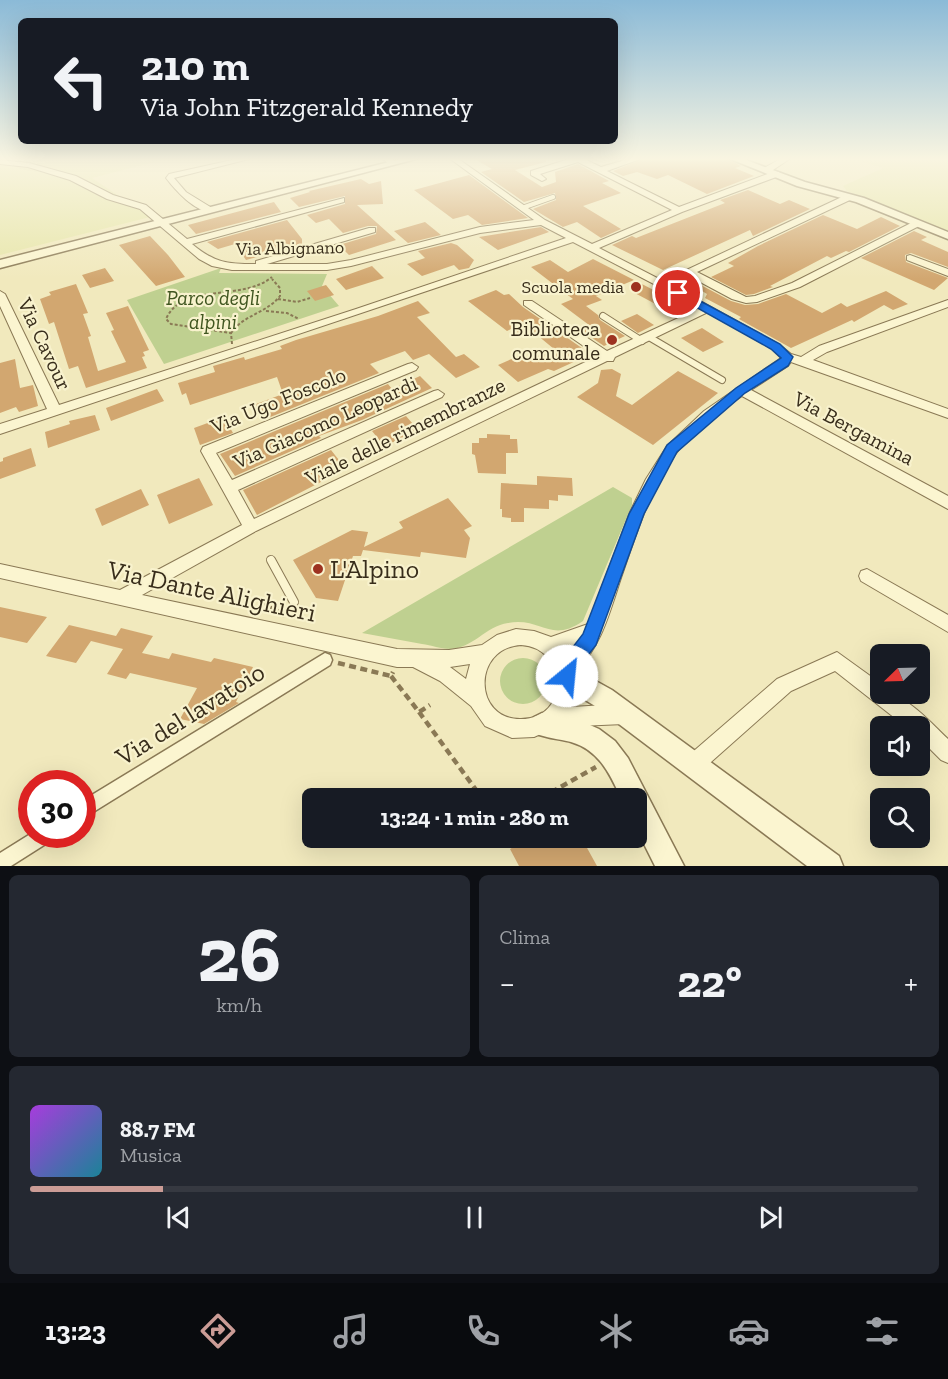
<!DOCTYPE html>
<html lang="it">
<head>
<meta charset="utf-8">
<style>
  :root { --surface:#171b24; --page:#242831; --text:#f1f3f6; --muted:#9ea1a6; --line:#363941; --accent:#cb9c96 }
  body { margin:0; font-family:"Zilla Slab",serif; background:var(--page); color:var(--text); height:100vh; display:flex; flex-direction:column; font-size:22px; white-space:nowrap }
  * { box-sizing:border-box; margin:0 }
  p { font-size:20px; color:var(--muted) }
  .icon { flex:none; width:33px; height:33px; fill:none; stroke:currentColor; stroke-width:2; stroke-linecap:round; stroke-linejoin:round }
  .map { position:relative; height:866px; overflow:hidden }
  .sheet { display:flex; flex-direction:column; gap:9px; padding:9px; background:#0d0f14; flex:1 }
  .sheet>* { flex:none }
  .banner { position:absolute; left:18px; top:18px; width:600px; height:126px; border-radius:9px; box-shadow:0 6px 24px #0002; background:#171b24; color:var(--text); overflow:hidden }
  .needle { width:39px; rotate:247deg }
  .buttons { position:absolute; left:870px; top:644px; display:grid; gap:12px }
  .buttons a { display:grid; place-items:center; width:60px; height:60px; border-radius:9px; background:var(--surface); box-shadow:0 6px 24px #0002; font-size:30px }
  .speed { position:absolute; left:18px; top:770px; display:flex; gap:12px; font-size:30px; font-weight:700; text-align:center }
  .speed>* { display:grid; place-content:center; width:78px; height:78px; border-radius:50%; background:var(--surface); box-shadow:0 6px 24px #0002; line-height:1 }
  .speed .limit { border:9px solid #d22; background:#fff; color:#111 }
  .pin { position:absolute; display:grid; place-items:center; width:51px; height:51px; color:#fff; margin:-26px; border:3px solid #fff; border-radius:50%; box-shadow:0 2px 6px #0007 }
  .me { position:absolute; width:66px; margin:-33px; rotate:28deg; stroke-linejoin:round; filter:drop-shadow(0 0 4px #0008) }
  .turn { display:flex; align-items:center; gap:21px; height:126px; padding:0 24px; font-size:27px }
  .turn .icon { width:78px; height:78px; stroke-width:2.5 }
  .turn b { display:block; font-size:42px; line-height:51px }
  .big { font-size:45px; font-weight:800; line-height:1.1 }
  .sheet .card { flex:1; display:flex; flex-direction:column; justify-content:center; gap:9px; min-width:0; padding:0 21px; border-radius:9px; background:var(--page) }
  .sheet .dial { align-items:center; gap:0 }
  .dial b { font-size:78px; line-height:1 }
  .song { display:flex; align-items:center; gap:18px }
  .cover { width:72px; height:72px; border-radius:9px; background:linear-gradient(135deg,hsl(280 70% 55%),hsl(190 70% 35%)) }
  .played { height:6px; border-radius:3px; background:linear-gradient(90deg,var(--accent) 15%,var(--line) 15%) }
  .keys { display:flex; justify-content:space-around; direction:ltr }
  .heat { display:flex; justify-content:space-between; align-items:center; font-size:33px; direction:ltr }
  .sheet .tiles { flex:1; display:grid; gap:9px; grid-template-columns:1fr 1fr }
  .card:last-child { grid-column:span 2 }
  .trip { position:absolute; left:302px; top:788px; width:345px; height:60px; border-radius:9px; background:var(--surface); box-shadow:0 6px 24px #0002; font-weight:800; line-height:60px; text-align:center }
  .dock { display:flex; height:96px; justify-content:space-around; align-items:center; background:#090b0e; color:var(--muted) }
  .dock .icon { width:42px; height:42px }
  .dock .on { color:var(--accent) }
  .dock b { font-size:27px; color:var(--text) }
  .map>svg:first-child { display:block }
  .farmland { fill:#e7e6aa }
  .green { fill:#bfd090 }
  .building { fill:#d2a770 }
  .lines { fill:none; stroke-linecap:round; stroke-linejoin:round }
  .service-far2-casing { stroke:#8a7955; stroke-width:6 }
  .service-far1-casing { stroke:#8a7955; stroke-width:8 }
  .service-casing { stroke:#8a7955; stroke-width:10 }
  .pedestrian-casing { stroke:#8a7955; stroke-width:3 }
  .minor-casing { stroke:#8a7955; stroke-width:2 }
  .tertiary-casing { stroke:#8a7955; stroke-width:3 }
  .path-far2 { stroke:#8a7955; stroke-width:2; stroke-dasharray:3 2; stroke-linecap:butt }
  .path-far1 { stroke:#8a7955; stroke-width:3; stroke-dasharray:5 3; stroke-linecap:butt }
  .path { stroke:#8a7955; stroke-width:4.5; stroke-dasharray:7 4.5; stroke-linecap:butt }
  .service-far2 { stroke:#fbf5d0; stroke-width:4.5 }
  .service-far1 { stroke:#fbf5d0; stroke-width:6 }
  .service { stroke:#fbf5d0; stroke-width:8 }
  .pedestrian { fill:#fbf5d0; fill-rule:evenodd }
  .minor { fill:#fbf5d0; fill-rule:evenodd }
  .tertiary { fill:#fbf5d0; fill-rule:evenodd }
  .route { fill:#1a73e8; stroke:#114b97; stroke-width:1.5 }
  .poi-dot { fill:#9d3220; stroke:#f8f2cd; stroke-width:2 }
  .labels { text-anchor:middle; dominant-baseline:central; stroke-width:4.5; stroke-linejoin:round; paint-order:stroke }
  .far-street-label { font-size:18px; fill:#382d1b; stroke:#f8f2cd }
  .far-poi-label { font-size:18px; fill:#382d1b; stroke:#f8f2cd; text-anchor:end }
  .park-label { font-size:21px; font-style:italic; fill:#405620; stroke:#f8f2cd }
  .poi-label { font-size:21px; fill:#382d1b; stroke:#f8f2cd; text-anchor:end }
  .street-label { font-size:21px; fill:#382d1b; stroke:#f8f2cd }
  .near-poi-label { font-size:26px; fill:#382d1b; stroke:#f8f2cd; text-anchor:start }
  .near-street-label { font-size:26px; fill:#382d1b; stroke:#f8f2cd }
</style>
</head>
<body>
<div class="map">
<svg width="948" height="866" viewBox="0 0 948 866">
  <rect width="100%" height="100%" fill="#f1e9bd"/>
  <path class="farmland" d="M0,158H170L92,178L150,217L0,255Z
    M851,158H948V233L847,191L843,186L883,168Z"/>
  <path class="green" d="M221,268L219,273L327,274L322,286L339,306L164,364L127,300Z
    M613,487L632,498V505L583,621C550,644 542,617 508,623C486,626 472,649 450,649C441,649 431,645 422,644C402,640 382,637 362,633Z
    M500 681a23 23 0 1 1 46 0a23 23 0 1 1-46 0Z"/>
  <path class="building" d="M473,158H546V162L515,170L542,187L556,182L555,172L578,164L609,181L602,183L621,193L583,206L621,229L601,238L577,222L563,227L533,209L556,200L555,193L524,202L481,172L492,169Z
    M645,158H726L741,166L735,168L754,176L707,194L668,175L657,179L637,172L623,176L613,171Z
    M469,175L528,218L482,225L468,215L453,219L414,190Z
    M361,179L369,184L381,181L383,204L357,205L396,240L349,255L339,245L376,234L377,226H368L343,233L329,219L316,223L307,215L345,204V196L299,207L290,198L310,192L309,191Z
    M748,190L780,204L789,200L810,209L753,236L750,230L663,270L612,245L632,236L636,238L725,203L720,200Z
    M274,202L281,212L196,234L188,225Z
    M823,215L857,229L881,217L900,226L849,252L846,251L831,258L827,256L770,286L773,287L754,294L746,295L711,277L734,266L728,263L758,246Z
    M287,220L302,239V245L246,260L235,244L218,249L207,242Z
    M425,222L441,235L408,243L394,231Z
    M541,227L549,232L498,250L479,237Z
    M914,231L927,237L921,240L948,252V267L911,253L905,255L906,262L948,278L934,290L861,258Z
    M150,236L168,255L185,277L156,286L119,245Z
    M451,243L457,245L474,260L469,268L459,270L454,265L422,276L407,264L425,258L418,251Z
    M593,259L634,280L596,296L602,300L586,306L598,315L600,320L625,336L604,346L579,329L589,325L561,304L573,299L531,267L550,260L568,272Z
    M372,266L384,278L346,290L336,279Z
    M105,268L114,281L90,288L82,275Z
    M636,281L675,301L663,308L631,291Z
    M697,283L731,301L745,305L758,304L786,294L822,313L841,303L847,307L886,291L908,304L893,310L884,305L854,322L852,320L791,348L739,319L741,317L705,298L707,294L692,285Z
    M76,284L88,313L83,314L91,336L88,337L98,371L126,362L111,331L114,330L106,313L128,306L149,350L143,352L145,356L142,357L147,368L86,388L78,366L69,369L54,322L49,324L40,299L51,295L49,292Z
    M326,285L334,295L315,301L307,291Z
    M496,290L504,295L509,294L523,307L589,353V355L554,371L548,369L518,382L498,365L523,354L530,359L554,349L531,330L519,336L511,329L507,331L468,301Z
    M418,301L430,313L417,317L456,357L464,354L480,367L456,378L429,354L413,360L405,351L370,364L379,373L263,420L253,405L283,394L277,377L190,405L186,393L182,395L178,383L215,372L213,366L244,357L245,360L282,349L280,346L296,340L378,316Z
    M637,314L654,325L638,333L621,321Z
    M702,328L724,342L703,352L681,338Z
    M15,359L20,388L33,385L38,406L19,412L16,407L0,413V363Z
    M612,369L621,374L616,396L632,405L678,371L718,393L653,445L577,397L598,383L601,370Z
    M420,376L432,388L362,420L319,436L321,438L235,476L220,454L388,384L392,389Z
    M157,389L164,401L111,421L106,408Z
    M95,415L100,430L48,448L45,432L70,424L69,421Z
    M406,416L419,431L384,446L372,431Z
    M224,417L233,433L200,445L194,428Z
    M487,434L510,435V439H517L518,453H506V474L478,473L475,455L472,454V443H479V438H487Z
    M31,448L36,466L0,479V462L3,461V458Z
    M331,450L346,469L257,515L243,490Z
    M537,476L572,478L573,496L558,495V501L549,500V509L524,508V522H511V518L502,517V509H500L501,483L537,485Z
    M199,478L213,505L169,524L157,495Z
    M141,489L149,505L102,526L95,509Z
    M448,498L472,526L464,530L470,538L466,558L421,552L420,557L363,550L361,556H353L338,601L316,598L293,560L352,530L368,532L364,547L403,528L399,522Z
    M0,607L47,617L27,643L0,637Z
    M69,625L116,636L121,628L153,636L142,653L169,659L172,653L211,662L214,658L253,667L236,702L239,703L204,724L180,719L197,688L130,673L126,679L107,674L123,649L91,641L76,663L46,656Z
    M530,837H581L597,866H519L510,849Z"/>
  <g class="lines">
    <defs>
      <path id="service-far2" d="M522,208L553,197"/>
      <path id="service-far1" d="M603,316L642,341
        M649,337L722,380"/>
      <path id="service" d="M271,560L294,602"/>
      <path id="pedestrian" d="M325,653L330,655L332,660L330,665L82,819V801Z
        M32,833L55,834L52,840L11,866H0V853Z"/>
      <path id="minor" d="M241,158H253L174,178L186,192L212,208V212C196,213 175,190 166,178L169,174Z
        M382,158H390L397,163L390,165Z
        M449,158H457L545,220L592,244L672,210L578,162L540,174L546,179L542,181L531,175V171L572,158H582L601,167L632,158H643L607,171L679,207L773,172H779V176L682,212L599,248L663,281L846,195H852V199L697,272L746,297L755,296L792,283L915,221H921V225L800,287L757,302L746,303L732,299L689,276L671,285L780,345L791,354L801,357L819,346L948,300V307L827,352L813,360L948,409V418L791,362L788,366L751,390L948,496V509L742,396C722,410 702,424 685,442C652,480 637,532 621,578C610,611 601,648 575,672L576,688L571,707L624,704L631,707L634,714L631,721L624,724L556,727L534,737L512,738L485,726L471,706L440,681L413,667H397L0,578V564L120,590L242,525L201,451L203,447L408,364L412,363L418,367L416,370L216,453L232,480L434,391L438,390L444,394L442,397L238,490L254,519L598,356L524,305V301H532L607,351L700,308L573,242L0,434V424L47,409L0,306V291L5,294L59,405L356,309L566,238L541,225L480,233L351,266L327,270H232L212,266L199,259L140,209L107,199L70,180L28,167L0,164V160L29,163L76,176L113,195L146,205L187,239L344,198V202L192,244C215,263 227,264 256,264V261L369,228H375V232L267,264H327L351,260L480,227L534,220ZM708,312L772,349L781,358L704,411L667,446L646,479L630,512L588,624L551,637L534,631L516,629L497,635L482,645L449,650L397,649L142,595L256,531L607,361H613L615,357ZM576,644V645L568,655L564,649ZM521,645C569,648 570,719 521,719C473,720 472,648 521,645ZM470,664L466,679L450,667Z
        M782,158H791L770,172H764V168Z
        M910,255L948,269V276L907,260V256Z
        M867,569L948,615V632L861,581L859,576L861,571Z
        M837,652L880,683V693C906,693 930,722 948,739V763L941,760L920,739V726H905L835,671L791,691L702,770L695,773L688,770L685,763L688,756L777,679Z"/>
      <path id="tertiary" d="M405,158H420L0,268V260Z
        M728,158H741L805,182L864,198L948,232V239L856,202L797,186Z
        M567,665L612,690L839,856L843,866H807L595,706L559,684L556,676L559,668Z
        M542,713L581,721L599,729L615,741L628,758L684,866H655L636,828V798H621C610,774 599,750 571,742C559,739 546,738 534,733L530,725L534,717Z"/>
    </defs>
    <use href="#service-far2" class="service-far2-casing"/>
    <use href="#service-far1" class="service-far1-casing"/>
    <use href="#service" class="service-casing"/>
    <use href="#pedestrian" class="pedestrian-casing"/>
    <use href="#minor" class="minor-casing"/>
    <use href="#tertiary" class="tertiary-casing"/>
    <path class="path-far2" d="M278,299L297,302L310,298
      M266,311L287,313L299,319
      M231,333C243,315 267,313 280,296V288L272,279
      M232,344L231,333L171,324L166,319C182,282 242,302 272,277"/>
    <path class="path-far1" d="M263,604L284,613"/>
    <path class="path" d="M282,617L283,612
      M338,663L391,676L393,672
      M391,676L419,712L430,705
      M419,712L482,798
      M515,794L518,798
      M541,798L596,767"/>
    <use href="#service-far2" class="service-far2"/>
    <use href="#service-far1" class="service-far1"/>
    <use href="#service" class="service"/>
    <use href="#pedestrian" class="pedestrian"/>
    <use href="#minor" class="minor"/>
    <use href="#tertiary" class="tertiary"/>
  </g>
  <linearGradient id="sky" x2="0" y2="1"><stop stop-color="#8bbad7"/><stop offset="0.57" stop-color="#f9f5e1"/><stop offset="1" stop-color="#f9f5e1" stop-opacity="0"/></linearGradient>
  <rect width="948" height="279" fill="url(#sky)"/>
  <path class="route" d="M678,289L780,344L793,357L788,366L745,393L677,452L644,514L596,645L575,672L573,682L567,685L560,682L556,669L583,634L629,514L667,445L736,388L781,358L771,349L674,295L672,293Z"/>
  <g class="poi-dot">
    <circle cx="636" cy="287" r="6"/>
    <circle cx="612" cy="340" r="6"/>
    <circle cx="318" cy="569" r="6"/>
  </g>
  <g class="labels">
    <g class="far-street-label">
      <text transform="translate(290 248) rotate(-1)">Via Albignano</text>
    </g>
    <g class="far-poi-label">
      <text x="624" y="287">Scuola media</text>
    </g>
    <g class="park-label">
      <text x="213" y="297">Parco degli<tspan x="213" dy="24">alpini</tspan></text>
    </g>
    <g class="poi-label">
      <text x="600" y="328">Biblioteca<tspan x="600" dy="24">comunale</tspan></text>
    </g>
    <g class="street-label">
      <text transform="translate(45 344) rotate(65)">Via Cavour</text>
      <text transform="translate(278 400) rotate(-22)">Via Ugo Foscolo</text>
      <text transform="translate(325 422) rotate(-24)">Via Giacomo Leopardi</text>
      <text transform="translate(854 428) rotate(28)">Via Bergamina</text>
      <text transform="translate(405 431) rotate(-26)">Viale delle rimembranze</text>
    </g>
    <g class="near-poi-label">
      <text x="330" y="569">L'Alpino</text>
    </g>
    <g class="near-street-label">
      <text transform="translate(212 591) rotate(12)">Via Dante Alighieri</text>
      <text transform="translate(190 714) rotate(-32)">Via del lavatoio</text>
    </g>
  </g>
</svg>
<div class="buttons">
<a><svg class="needle" viewBox="-14 -14 28 28"><path d="M0-13l5 13h-10z" fill="#e53935"/><path d="M0 13l5-13h-10z" fill="#9ea1a6"/></svg></a>
<a><svg class="icon" aria-label="sound" viewBox="0 0 24 24"><path d="M4 9h4l5-4v14l-5-4H4zM17 9q2 3 0 6"/></svg></a>
<a><svg class="icon" aria-label="search" viewBox="0 0 24 24"><circle cx="10" cy="10" r="6"/><path d="M15 15l6 6"/></svg></a>
</div>
<div class="speed"><div class="limit">30</div></div>
<div class="pin" style="left:678px;top:293px;background:#d93025"><svg class="icon" aria-label="arrive" viewBox="0 0 24 24"><path d="M6 21V4h12l-3 4 3 4H6"/></svg></div>
<svg class="me" style="left:567px;top:676px" viewBox="-20 -20 40 40"><circle r="19" fill="#fff"/><path d="M0-13L10 11 0 6-10 11z" fill="#1a73e8"/></svg>
<div class="trip">13:24 · 1 min · 280 m</div>
<div class="banner">
<div class="turn"><svg class="icon" aria-label="left" viewBox="0 0 24 24"><path d="M17 20v-9H6M10 6l-5 5 5 5"/></svg><div><b>210 m</b>Via John Fitzgerald Kennedy</div></div>
</div>
</div>
<section class="sheet">
<div class="tiles">
<div class="card dial"><b>26</b><p>km/h</p></div>
<div class="card"><p>Clima</p>
<div class="heat"><a>−</a><b class="big">22°</b><a>+</a></div>
</div>
<div class="card">
<div class="song"><i class="cover"></i><div><b>88.7 FM</b><p>Musica</p></div></div>
<div class="played"></div>
<div class="keys"><svg class="icon" aria-label="previous" viewBox="0 0 24 24"><path d="M18 5L8 12l10 7zM5 5v14"/></svg><svg class="icon" aria-label="pause" viewBox="0 0 24 24"><path d="M8 5v14M16 5v14"/></svg><svg class="icon" aria-label="next" viewBox="0 0 24 24"><path d="M6 5l10 7-10 7zM19 5v14"/></svg></div>
</div>
</div>
</section>
<nav class="dock">
<b>13:23</b>
<svg class="icon on" aria-label="directions" viewBox="0 0 24 24"><path d="M12 3l9 9-9 9-9-9zM9 14v-3h6M13 9l2 2-2 2"/></svg>
<svg class="icon" aria-label="music" viewBox="0 0 24 24"><path d="M9 18V5l10-2v13"/><circle cx="6" cy="18" r="3"/><circle cx="16" cy="16" r="3"/></svg>
<svg class="icon" aria-label="phone" viewBox="0 0 24 24"><path d="M5 4h4l2 5-3 2q2 4 5 5l2-3 5 2v4C11 20 4 13 5 4z"/></svg>
<svg class="icon" aria-label="climate" viewBox="0 0 24 24"><path d="M12 3v18M4 7l16 10M4 17L20 7"/></svg>
<svg class="icon" aria-label="car" viewBox="0 0 24 24"><path d="M5 17H2v-5l4-1 3-4h7l3 4 3 1v5h-3M9 17h6M6 11h13"/><circle cx="7" cy="17" r="2"/><circle cx="17" cy="17" r="2"/></svg>
<svg class="icon" aria-label="filters" viewBox="0 0 24 24"><path d="M4 7h16M4 17h16"/><circle cx="9" cy="7" r="2"/><circle cx="15" cy="17" r="2"/></svg>
</nav>
</body>
</html>
